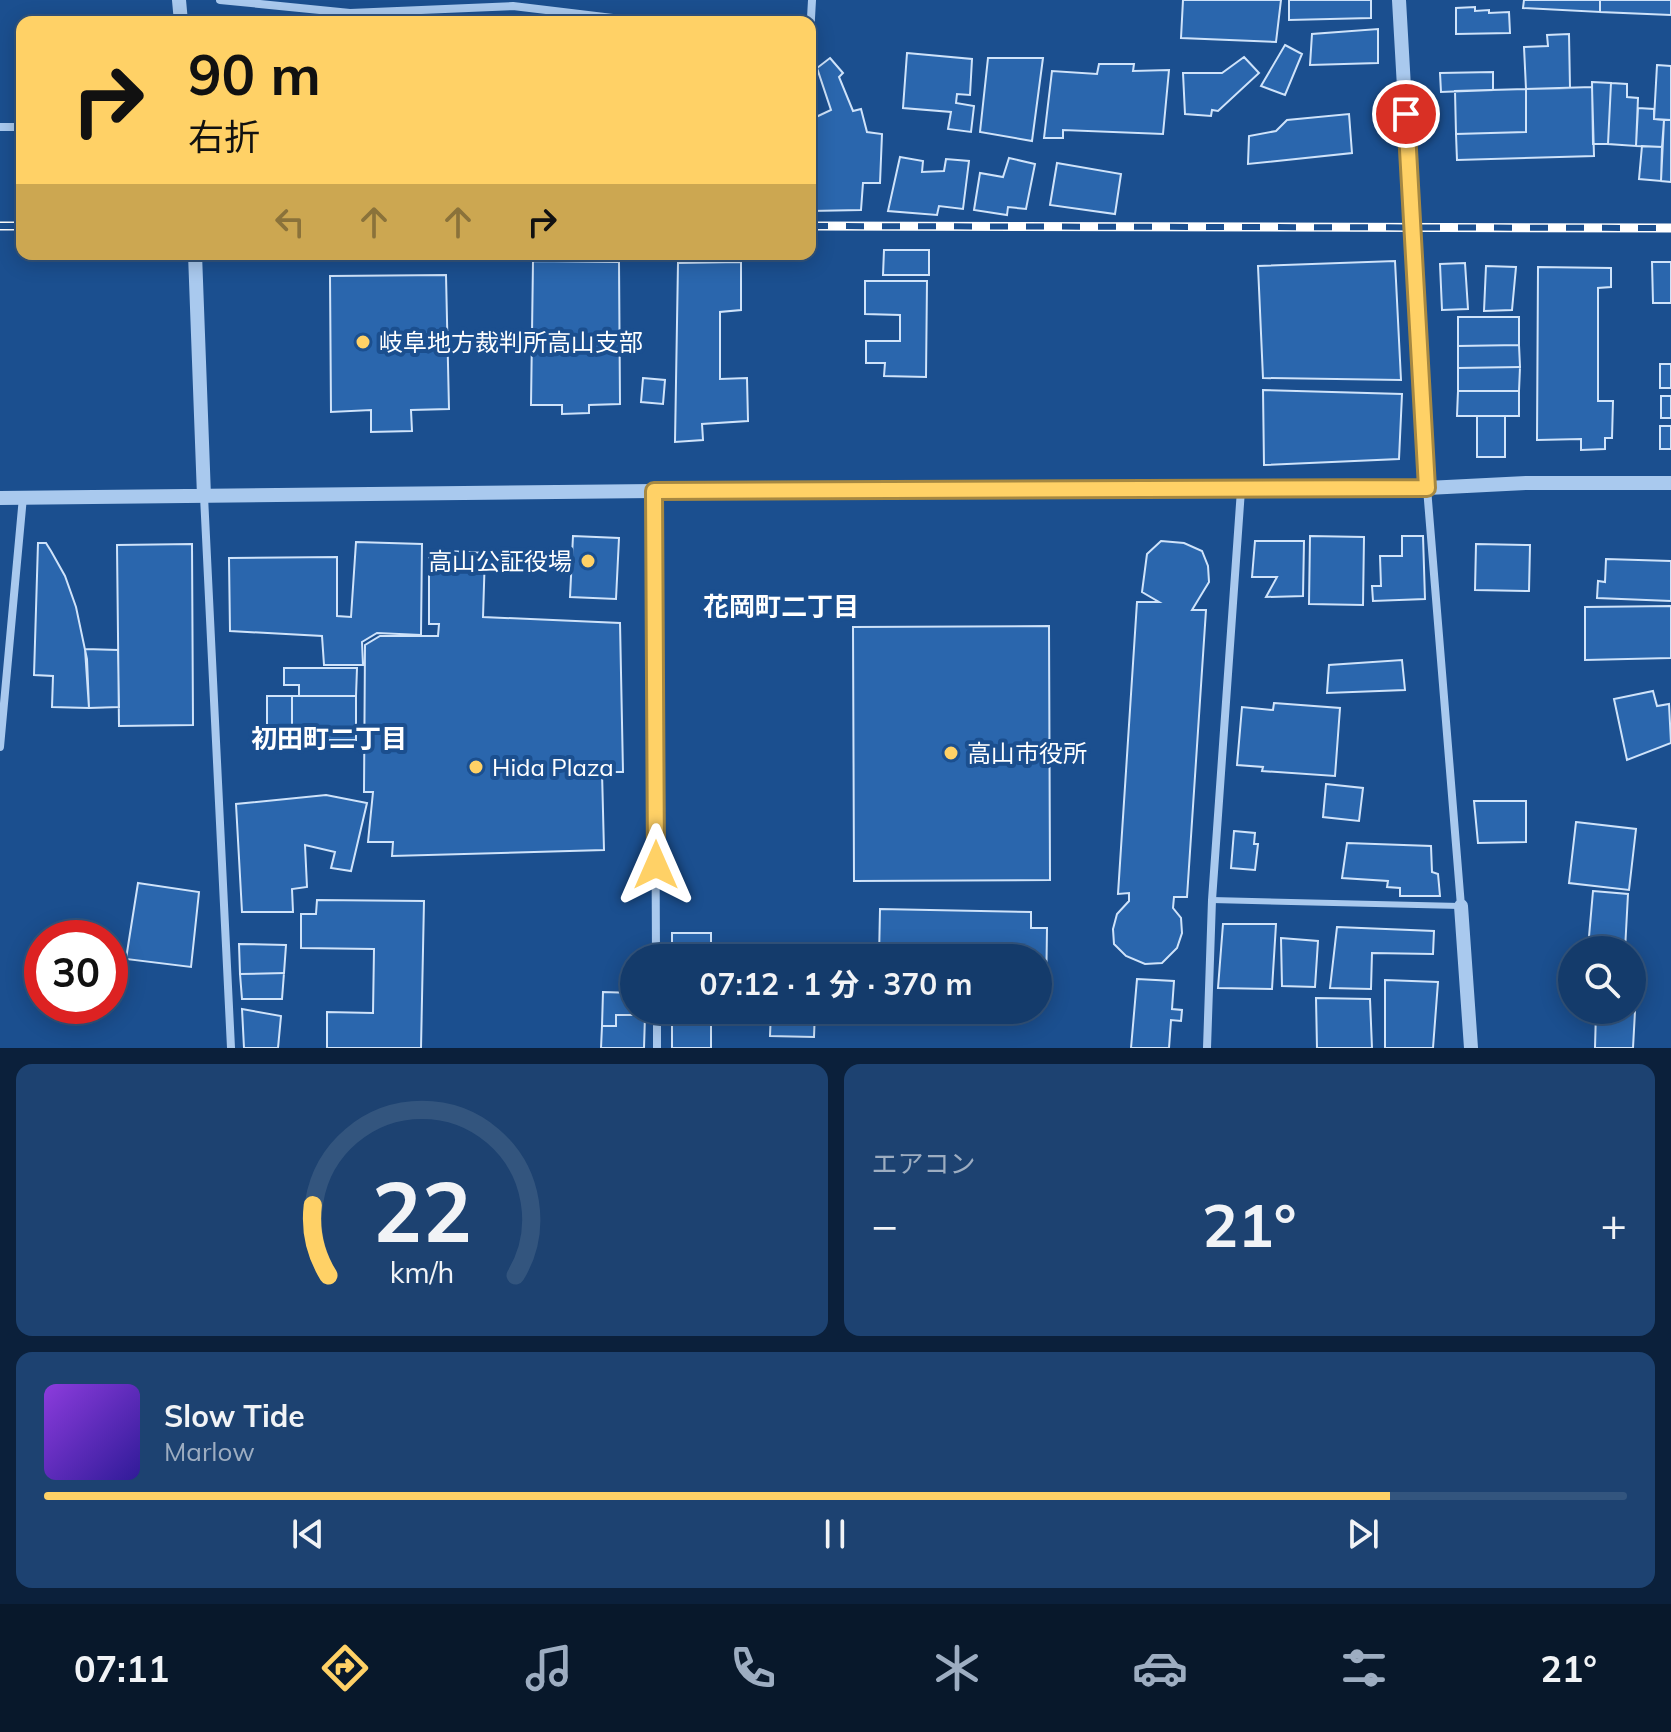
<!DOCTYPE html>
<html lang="ja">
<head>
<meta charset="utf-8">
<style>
  :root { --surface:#143b6b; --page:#1d4271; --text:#f1f3f6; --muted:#9dadc1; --line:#33557e; --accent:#ffd166 }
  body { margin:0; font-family:Mulish,"Noto Sans JP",sans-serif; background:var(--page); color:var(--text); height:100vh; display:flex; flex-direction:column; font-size:30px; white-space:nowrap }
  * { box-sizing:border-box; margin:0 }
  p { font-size:26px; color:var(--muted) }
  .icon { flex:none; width:44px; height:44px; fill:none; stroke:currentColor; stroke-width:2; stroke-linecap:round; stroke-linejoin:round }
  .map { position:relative; height:1048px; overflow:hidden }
  .side { display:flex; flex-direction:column; gap:16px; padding:16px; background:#0b203b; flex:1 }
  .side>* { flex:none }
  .guide { position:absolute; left:16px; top:16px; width:800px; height:244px; border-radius:16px; box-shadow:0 4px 20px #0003,0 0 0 2px var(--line); background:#ffd166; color:#111; overflow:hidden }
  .controls { position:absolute; left:1558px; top:936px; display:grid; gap:16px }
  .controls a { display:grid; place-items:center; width:88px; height:88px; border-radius:50%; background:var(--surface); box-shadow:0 4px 20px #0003,0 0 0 2px var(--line); font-size:40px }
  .speed { position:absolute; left:24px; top:920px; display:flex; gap:16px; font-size:40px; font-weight:700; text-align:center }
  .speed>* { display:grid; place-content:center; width:104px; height:104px; border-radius:50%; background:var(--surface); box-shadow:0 4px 20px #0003,0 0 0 2px var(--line); line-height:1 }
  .speed .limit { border:12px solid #d22; background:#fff; color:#111 }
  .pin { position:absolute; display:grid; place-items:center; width:68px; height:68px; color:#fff; margin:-34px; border:4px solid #fff; border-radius:50%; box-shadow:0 2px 8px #0007 }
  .me { position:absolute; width:88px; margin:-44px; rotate:0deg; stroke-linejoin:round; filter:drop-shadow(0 0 6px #0008) }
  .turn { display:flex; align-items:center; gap:28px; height:168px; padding:0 40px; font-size:36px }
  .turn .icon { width:104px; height:104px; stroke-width:2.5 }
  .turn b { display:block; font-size:56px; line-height:68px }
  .lanes { display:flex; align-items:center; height:76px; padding:0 40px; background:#0003; justify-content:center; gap:40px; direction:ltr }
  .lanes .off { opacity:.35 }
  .big { font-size:60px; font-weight:700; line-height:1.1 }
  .side .tile { flex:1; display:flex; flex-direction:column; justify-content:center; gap:12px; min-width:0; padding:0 28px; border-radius:16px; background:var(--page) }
  .side .dial { align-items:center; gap:0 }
  .dial svg { height:208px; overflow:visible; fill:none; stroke:var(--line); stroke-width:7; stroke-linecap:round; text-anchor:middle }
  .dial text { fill:var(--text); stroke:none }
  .song { display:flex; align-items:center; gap:24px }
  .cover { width:96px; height:96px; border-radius:12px; background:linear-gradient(135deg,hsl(270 70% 55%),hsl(250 70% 35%)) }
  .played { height:8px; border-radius:4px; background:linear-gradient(90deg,var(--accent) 85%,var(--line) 85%) }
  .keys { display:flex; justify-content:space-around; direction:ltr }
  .heat { display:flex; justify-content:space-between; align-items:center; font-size:44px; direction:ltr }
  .side .tiles { flex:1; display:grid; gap:16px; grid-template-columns:1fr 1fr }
  .tile:last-child { grid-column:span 2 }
  .trip { position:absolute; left:620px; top:944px; width:432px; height:80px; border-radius:40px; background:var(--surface); box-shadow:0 4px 20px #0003,0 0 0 2px var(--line); font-weight:700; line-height:80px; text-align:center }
  .tab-bar { display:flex; height:128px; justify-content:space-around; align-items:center; background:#08182b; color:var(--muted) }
  .tab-bar .icon { width:56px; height:56px }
  .tab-bar .on { color:var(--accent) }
  .tab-bar b { font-size:36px; color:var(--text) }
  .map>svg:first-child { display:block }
  .building { fill:#2a66ad; stroke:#cfe3fa; stroke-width:2 }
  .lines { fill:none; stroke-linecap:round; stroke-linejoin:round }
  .service { stroke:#a9c9ee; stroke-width:6 }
  .minor { stroke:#a9c9ee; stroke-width:8 }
  .tertiary { stroke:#a9c9ee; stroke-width:14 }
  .rail-casing { stroke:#fff; stroke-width:9 }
  .rail { stroke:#1b4f8f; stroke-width:6; stroke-dasharray:18; stroke-linecap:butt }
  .route-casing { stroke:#a68842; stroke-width:20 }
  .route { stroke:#ffd166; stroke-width:14 }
  .poi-dot { fill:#ffd166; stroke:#1b4f8f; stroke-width:3 }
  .labels { text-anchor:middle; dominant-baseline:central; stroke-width:8; stroke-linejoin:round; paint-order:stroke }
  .poi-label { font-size:24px; fill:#fff; stroke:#1b4f8f; text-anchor:start }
  .neighbourhood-label { font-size:26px; font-weight:bold; fill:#fff; stroke:#1b4f8f }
</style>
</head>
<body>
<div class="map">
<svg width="1671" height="1048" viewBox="0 0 1671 1048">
  <rect width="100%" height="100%" fill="#1b4f8f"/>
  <path class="building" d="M1183,0H1281L1276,42L1181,38Z
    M1289,0H1371V18L1289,20Z
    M1524,0H1600V12L1523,8Z
    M1600,0H1671V15L1600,12Z
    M1475,7V11L1489,10V13L1509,12L1510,33L1456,34V8Z
    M1378,29V63L1310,65L1312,34Z
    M1569,34L1570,88L1526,89L1524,47L1548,46L1547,35Z
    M1285,45L1302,54L1285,95L1261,86Z
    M907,53L972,59L970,95L957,94L956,103L974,106L971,132L948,129L951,112L903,108Z
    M1244,57L1259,73L1218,111L1212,110L1211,116L1185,114L1183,73H1222Z
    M830,58L843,73L839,77L853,111L861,109L867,132L882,134L880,183H863L861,210L810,211V186H814L816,117L831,110L817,68Z
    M988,58H1043L1032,141L980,132Z
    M1099,64H1134L1133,71L1169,70L1163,134L1063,130V138H1044L1052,71L1097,74Z
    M1657,65L1671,66V120L1654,119Z
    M1493,72V90L1441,92L1440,73Z
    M1592,82L1611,83L1608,144H1593Z
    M1611,83L1627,84V97L1638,98L1636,146L1608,144Z
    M1592,87L1594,156L1457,160L1456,134L1526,132V89Z
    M1526,89V132L1456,134L1455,91Z
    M1638,108L1654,109V119L1664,120L1662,147L1636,146Z
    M1349,114L1352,153L1248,164L1249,136L1276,131L1287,120Z
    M1664,120H1671V182L1661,181Z
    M1642,146L1662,147L1661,181L1639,179Z
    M900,157L923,161L922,172L944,171L946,159L969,161L963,209L939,206L937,215L888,211Z
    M1009,158L1035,164L1026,209L1008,207L1007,215L974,210L980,173L1003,177Z
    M1057,163L1121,174L1115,214L1050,205Z
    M884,250H929V275H883Z
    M533,261L619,262L620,404L589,405V413L562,414V405H531Z
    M1395,261L1401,380L1263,378L1258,266Z
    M741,262V310L720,312V379L747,378L748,421L702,424L703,440L675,442L678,263Z
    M1652,262H1671V303H1653Z
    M1465,263L1468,309L1442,310L1440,264Z
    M1486,266L1516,267L1512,310L1484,311Z
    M1538,267L1611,268V287L1598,288V401H1613L1612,438H1605V449L1581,450V439L1537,440Z
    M446,275L449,409L411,410L412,431L371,432V410L331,412L330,276Z
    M865,281H927L926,377L884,376L885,363H866V341H900V315L865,314Z
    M1458,317H1519V345L1458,346Z
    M1519,345L1520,367L1458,368V346Z
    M1660,364H1671V388H1660Z
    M1520,367L1519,391H1458V368Z
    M643,378L665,380L663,404L641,402Z
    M1263,390L1402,394L1399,459L1264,465Z
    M1458,391H1519V416H1457Z
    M1661,396H1671V418H1661Z
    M1477,416H1505V457H1477Z
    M1660,426H1671V449H1660Z
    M573,536L619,538L616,599L570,597Z
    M1310,536L1364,537L1363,605L1309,604Z
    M1402,536H1423L1425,599L1373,601L1372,586H1381L1380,556H1402Z
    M1161,541L1184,543L1202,551L1208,566L1209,582L1192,610H1206L1187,897H1174L1173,908L1181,918L1182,933L1177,948L1162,963L1145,964L1126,956L1114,944L1113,929L1117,914L1129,901V893L1118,894L1137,602H1159L1142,592L1147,554Z
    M1255,541H1304L1303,596L1266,597L1277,577H1252Z
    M356,542L422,544L421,635L377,633L362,642L363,665H324L322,636L230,631L229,558L337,557V616L351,617Z
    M38,543H46L51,551L65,576L76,607L87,659L89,708L52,707L53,676L34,675Z
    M192,544L193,725L119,726L117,545Z
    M1476,544L1530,545L1529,591L1475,590Z
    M429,550L485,553L483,617L620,623L623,772H602L604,850L392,856L393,842H368L373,792H364L365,645L380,636H438L439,624H429Z
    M1606,559L1671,561V601L1597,598L1598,581L1605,582Z
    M1671,606V658L1585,660V607Z
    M1049,626L1050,880L854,881L853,627Z
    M85,649L118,650L119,707L89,708Z
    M1402,660L1405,690L1327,693L1329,665Z
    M284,668H357L356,696H299V685H284Z
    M1653,691L1657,706L1669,704L1671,743L1627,760L1614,699Z
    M267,696H292V740H267Z
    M292,696H356V740H292Z
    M1274,703L1340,708L1335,776L1262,771L1263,767L1237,765L1242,707L1273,710Z
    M1326,784L1363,788L1359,821L1323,817Z
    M326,795L367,803L351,871L331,868L335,852L305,845L307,887L292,889L293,912H242L236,804Z
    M1474,801H1526V842L1478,843Z
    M1576,822L1636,829L1629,890L1569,883Z
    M1234,831L1255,833L1254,844H1258L1255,870L1231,868Z
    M1347,843L1431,846L1432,872L1438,874L1440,896H1400V888L1387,887L1388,881L1342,878Z
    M138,883L199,892L191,967L126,959Z
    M1593,891L1628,894L1625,950L1588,948Z
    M317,900L424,901L421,1048H327V1012L373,1013L374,949L301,948V914H316Z
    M880,909L1031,912V928H1047L1046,998H1038V958H879Z
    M1223,924H1276L1272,989L1218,988Z
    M1337,927L1434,931L1433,954L1372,953L1371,989L1330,988Z
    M672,933H711V958H672Z
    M1281,938L1318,941L1315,987L1282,986Z
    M239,944L286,945L284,973L240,974Z
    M284,973L282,999H242L240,974Z
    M1137,979L1174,981L1172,1009L1182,1010L1181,1021L1171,1020L1169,1048H1131Z
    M1385,980L1438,982L1433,1048H1385Z
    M603,992L634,993V1010H645V1015H616V1026H602Z
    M1316,998L1370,999L1372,1048H1317Z
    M242,1009L281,1016L278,1048H244Z
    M672,1010H711V1048H672Z
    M771,1010H815L814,1037L770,1036Z
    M1596,1011H1635L1633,1048H1595Z
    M616,1015H645L644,1048H601L602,1026H616Z"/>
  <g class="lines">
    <path class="service" d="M1212,900L1460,906"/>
    <path class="minor" d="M220,0L350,13L513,6L646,22
      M810,36L812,0
      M0,127H22
      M1427,488L1461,906
      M654,491L656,958
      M204,496L231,1048
      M0,747L23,497
      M657,1010V1048
      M1207,1048L1212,900L1241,490"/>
    <path class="tertiary" d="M179,0L181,22
      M1399,0L1427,488
      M195,254L204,496
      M0,498L654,491L1241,490L1427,488L1526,483H1671
      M1461,906L1471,1048"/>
    <defs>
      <path id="rail" d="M0,226H22
        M810,226L1671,228"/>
    </defs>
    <use href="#rail" class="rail-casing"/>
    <use href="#rail" class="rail"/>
  </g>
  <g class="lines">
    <defs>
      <path id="route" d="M656,865L654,491L1427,488L1406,114"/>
    </defs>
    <use href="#route" class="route-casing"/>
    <use href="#route" class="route"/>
  </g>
  <g class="poi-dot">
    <circle cx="363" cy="342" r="8"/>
    <circle cx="588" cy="561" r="8"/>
    <circle cx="951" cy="753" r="8"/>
    <circle cx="476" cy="767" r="8"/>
  </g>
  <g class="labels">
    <g class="poi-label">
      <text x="379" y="342">岐阜地方裁判所高山支部</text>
      <text x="572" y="561" text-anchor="end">高山公証役場</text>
      <text x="967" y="753">高山市役所</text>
      <text x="492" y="767">Hida Plaza</text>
    </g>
    <g class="neighbourhood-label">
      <text x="781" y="606">花岡町二丁目</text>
      <text x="329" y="738">初田町二丁目</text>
    </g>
  </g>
</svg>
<div class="controls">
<a><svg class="icon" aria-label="search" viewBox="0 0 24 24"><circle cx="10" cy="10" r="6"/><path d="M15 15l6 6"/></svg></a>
</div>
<div class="speed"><div class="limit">30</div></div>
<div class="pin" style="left:1406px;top:114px;background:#d93025"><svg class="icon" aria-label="arrive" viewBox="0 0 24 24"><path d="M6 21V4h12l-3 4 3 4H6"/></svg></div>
<svg class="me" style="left:656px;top:865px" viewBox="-20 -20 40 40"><path d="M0-17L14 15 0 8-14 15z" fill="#ffd166" stroke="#fff" stroke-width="4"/></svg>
<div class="trip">07:12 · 1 分 · 370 m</div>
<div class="guide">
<div class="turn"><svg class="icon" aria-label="right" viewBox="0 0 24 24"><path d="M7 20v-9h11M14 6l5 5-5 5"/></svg><div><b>90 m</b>右折</div></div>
<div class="lanes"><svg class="icon off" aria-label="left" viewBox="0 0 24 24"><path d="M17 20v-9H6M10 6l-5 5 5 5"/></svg><svg class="icon off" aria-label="ahead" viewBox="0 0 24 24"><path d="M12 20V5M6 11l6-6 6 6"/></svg><svg class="icon off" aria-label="ahead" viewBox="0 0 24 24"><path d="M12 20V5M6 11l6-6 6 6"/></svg><svg class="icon" aria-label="right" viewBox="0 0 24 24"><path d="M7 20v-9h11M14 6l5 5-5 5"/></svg></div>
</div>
</div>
<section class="side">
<div class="tiles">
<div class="tile dial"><svg viewBox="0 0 100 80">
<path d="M14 69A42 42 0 1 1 86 69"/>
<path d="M14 69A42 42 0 0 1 8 42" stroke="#ffd166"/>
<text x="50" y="56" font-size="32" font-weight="700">22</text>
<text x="50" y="72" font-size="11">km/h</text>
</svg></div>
<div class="tile"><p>エアコン</p>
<div class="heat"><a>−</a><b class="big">21°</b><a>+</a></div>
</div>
<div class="tile">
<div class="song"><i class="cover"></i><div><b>Slow Tide</b><p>Marlow</p></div></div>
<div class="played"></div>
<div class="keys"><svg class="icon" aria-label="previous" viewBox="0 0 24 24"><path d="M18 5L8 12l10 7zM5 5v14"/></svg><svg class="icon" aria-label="pause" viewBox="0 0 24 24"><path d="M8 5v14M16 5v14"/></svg><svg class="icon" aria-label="next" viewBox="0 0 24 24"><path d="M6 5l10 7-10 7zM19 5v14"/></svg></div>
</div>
</div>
</section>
<nav class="tab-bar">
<b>07:11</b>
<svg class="icon on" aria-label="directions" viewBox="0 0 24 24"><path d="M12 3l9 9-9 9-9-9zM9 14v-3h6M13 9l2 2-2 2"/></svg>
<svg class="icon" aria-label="music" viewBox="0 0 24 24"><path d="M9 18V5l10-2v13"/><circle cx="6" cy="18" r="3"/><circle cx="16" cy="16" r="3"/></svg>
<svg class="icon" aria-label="phone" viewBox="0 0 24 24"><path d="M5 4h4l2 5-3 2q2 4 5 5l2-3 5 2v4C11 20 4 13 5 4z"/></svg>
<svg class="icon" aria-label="climate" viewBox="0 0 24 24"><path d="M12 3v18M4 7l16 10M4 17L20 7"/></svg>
<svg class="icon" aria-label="car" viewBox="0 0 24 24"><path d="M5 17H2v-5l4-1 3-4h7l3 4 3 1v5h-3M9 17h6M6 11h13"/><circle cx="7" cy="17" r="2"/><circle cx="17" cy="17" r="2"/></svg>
<svg class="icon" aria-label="filters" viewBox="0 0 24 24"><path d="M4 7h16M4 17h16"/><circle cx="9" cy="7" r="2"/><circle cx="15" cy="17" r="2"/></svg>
<b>21°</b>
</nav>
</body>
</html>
